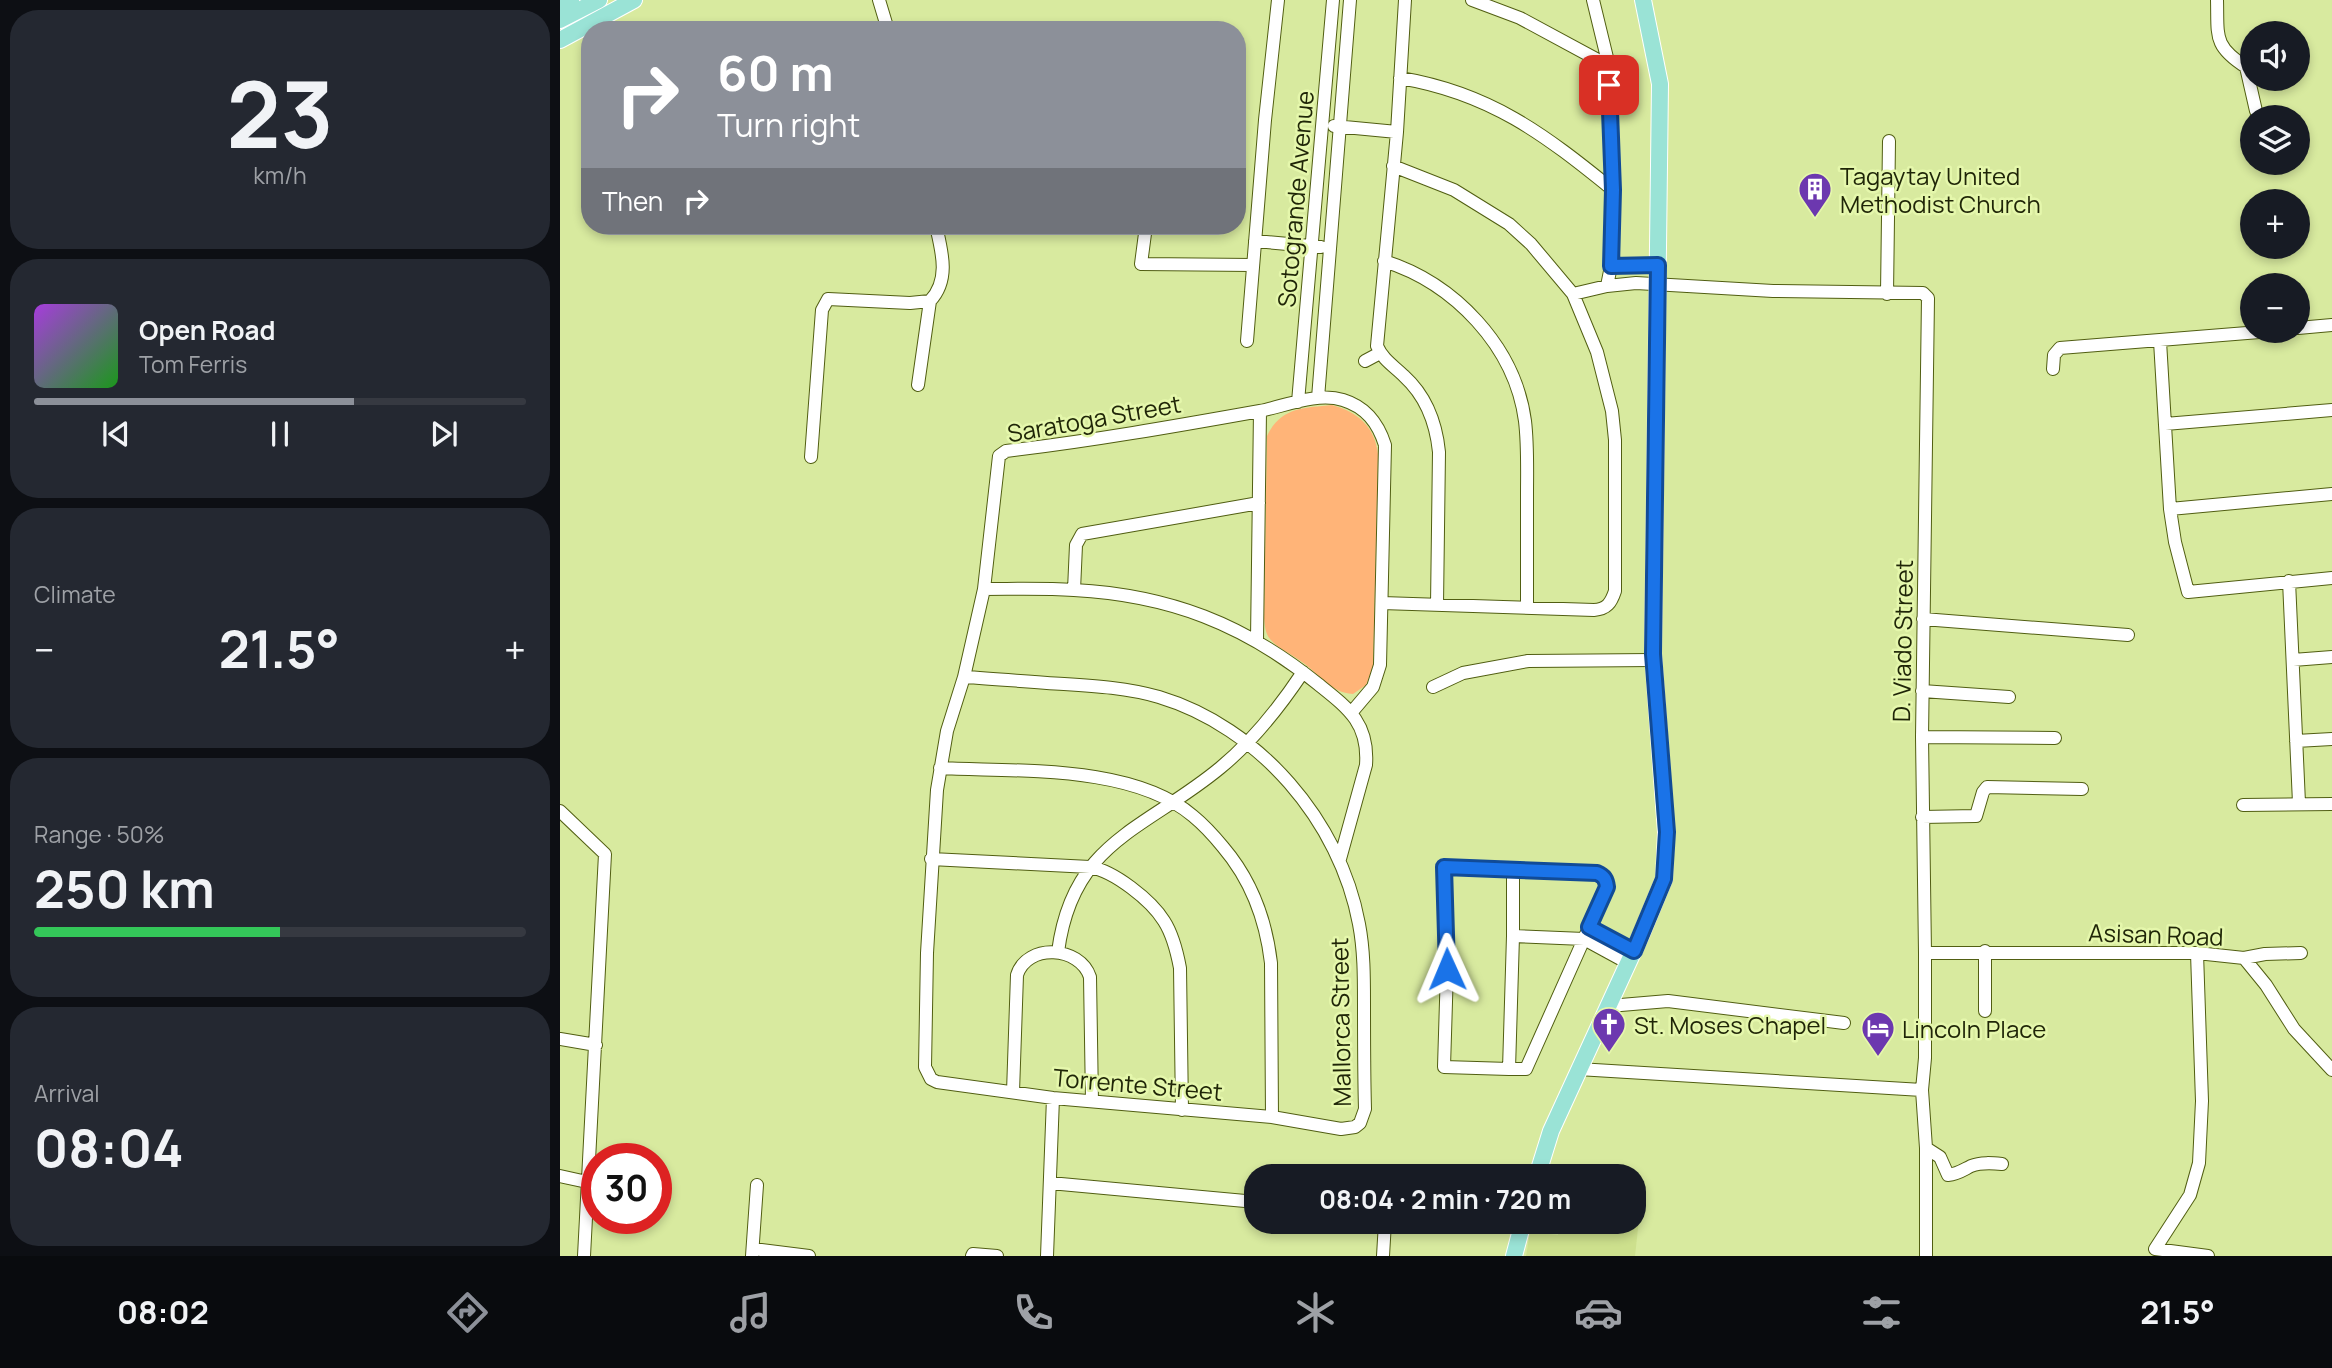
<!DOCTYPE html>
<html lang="en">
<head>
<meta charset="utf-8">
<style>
  :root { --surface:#171b24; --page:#242831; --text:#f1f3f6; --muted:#9ea1a6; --line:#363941; --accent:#8c9099 }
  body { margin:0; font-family:Manrope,sans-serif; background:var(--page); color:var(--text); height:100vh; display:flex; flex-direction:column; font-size:26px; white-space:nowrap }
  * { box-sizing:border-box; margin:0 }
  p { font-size:23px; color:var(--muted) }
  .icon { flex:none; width:38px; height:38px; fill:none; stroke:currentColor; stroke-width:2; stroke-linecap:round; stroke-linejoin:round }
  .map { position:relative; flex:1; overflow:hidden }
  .panel { display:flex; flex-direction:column; gap:10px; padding:10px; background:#0d0f14; width:560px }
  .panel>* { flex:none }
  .banner { position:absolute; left:21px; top:21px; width:665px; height:214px; border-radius:28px; box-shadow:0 4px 10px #0003; background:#8c9099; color:#fff; overflow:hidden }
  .buttons { position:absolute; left:1680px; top:21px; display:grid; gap:14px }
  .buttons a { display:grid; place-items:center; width:70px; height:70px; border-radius:50%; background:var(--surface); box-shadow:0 4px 10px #0003; font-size:35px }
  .speed { position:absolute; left:21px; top:1143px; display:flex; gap:14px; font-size:35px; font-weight:700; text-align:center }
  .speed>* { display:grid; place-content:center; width:91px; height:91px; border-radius:50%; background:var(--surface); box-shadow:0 4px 10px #0003; line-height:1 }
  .speed .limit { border:10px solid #d22; background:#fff; color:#111 }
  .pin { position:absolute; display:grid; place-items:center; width:60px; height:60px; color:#fff; margin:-30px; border-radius:14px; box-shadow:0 4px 10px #0006 }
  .me { position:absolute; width:77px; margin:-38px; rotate:359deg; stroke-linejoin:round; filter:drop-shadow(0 0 5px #0008) }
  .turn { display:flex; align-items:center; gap:24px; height:147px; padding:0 21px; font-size:32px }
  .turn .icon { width:91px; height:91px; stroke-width:2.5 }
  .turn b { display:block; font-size:49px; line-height:60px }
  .then { display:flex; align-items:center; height:66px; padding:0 21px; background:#0003; gap:14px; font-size:26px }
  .big { font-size:52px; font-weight:700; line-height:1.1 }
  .panel .widget { flex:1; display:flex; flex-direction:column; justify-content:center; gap:10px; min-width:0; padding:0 24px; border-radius:28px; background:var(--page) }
  .panel .dial { align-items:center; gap:0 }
  .dial b { font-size:91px; line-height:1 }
  .song { display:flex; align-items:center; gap:21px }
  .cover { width:84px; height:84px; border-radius:10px; background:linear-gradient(135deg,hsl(280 70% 55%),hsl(120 70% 35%)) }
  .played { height:7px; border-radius:4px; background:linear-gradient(90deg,var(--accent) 65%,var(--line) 65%) }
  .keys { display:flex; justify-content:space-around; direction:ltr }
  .heat { display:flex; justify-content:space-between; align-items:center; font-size:38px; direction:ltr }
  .charge { height:10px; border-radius:5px; background:linear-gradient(90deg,#34c759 50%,var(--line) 0) }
  .trip { position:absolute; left:684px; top:1164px; width:402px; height:70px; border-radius:28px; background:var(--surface); box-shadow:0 4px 10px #0003; font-weight:700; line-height:70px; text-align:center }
  .dock { display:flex; height:112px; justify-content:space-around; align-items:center; background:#090b0e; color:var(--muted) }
  .dock .icon { width:49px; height:49px }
  .dock .selected { color:var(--accent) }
  .dock b { font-size:32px; color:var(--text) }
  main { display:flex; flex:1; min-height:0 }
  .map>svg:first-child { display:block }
  .built { fill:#cde08d }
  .green { fill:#ffb478 }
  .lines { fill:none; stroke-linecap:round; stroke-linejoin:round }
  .minor-casing { stroke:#515e12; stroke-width:14 }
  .major-casing { stroke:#fff; stroke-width:18 }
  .minor { stroke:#fff; stroke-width:12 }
  .major { stroke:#9ae3d6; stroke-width:16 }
  .route-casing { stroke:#114b97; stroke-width:18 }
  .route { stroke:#1a73e8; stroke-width:12 }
  .labels { text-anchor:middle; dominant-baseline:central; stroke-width:5; stroke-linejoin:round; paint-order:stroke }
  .poi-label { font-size:24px; fill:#1f2507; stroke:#e5f7ac; text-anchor:start }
  .street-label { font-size:24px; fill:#1f2507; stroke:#e5f7ac }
</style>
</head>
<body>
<main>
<section class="panel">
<div class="widget dial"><b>23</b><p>km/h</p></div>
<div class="widget">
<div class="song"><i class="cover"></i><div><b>Open Road</b><p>Tom Ferris</p></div></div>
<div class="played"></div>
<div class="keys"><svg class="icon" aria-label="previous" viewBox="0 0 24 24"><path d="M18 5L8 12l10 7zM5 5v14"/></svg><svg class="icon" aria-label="pause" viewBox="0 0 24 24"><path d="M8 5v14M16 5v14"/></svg><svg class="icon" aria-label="next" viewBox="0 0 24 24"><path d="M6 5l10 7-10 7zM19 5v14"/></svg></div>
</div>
<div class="widget"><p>Climate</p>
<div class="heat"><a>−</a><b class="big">21.5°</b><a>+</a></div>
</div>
<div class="widget"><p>Range · 50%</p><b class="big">250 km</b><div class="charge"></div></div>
<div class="widget"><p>Arrival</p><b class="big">08:04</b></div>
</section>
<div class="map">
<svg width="1772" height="1256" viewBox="0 0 1772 1256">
  <rect width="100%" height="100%" fill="#d8ea9f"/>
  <path class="built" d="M1075,1210H1080L1075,1256H966L970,1232L998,1235L999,1222H1074Z"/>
  <path class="green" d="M772,405C798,412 815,427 818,454L813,667L806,685L793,694C771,693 759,674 742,662C732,654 718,649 710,639C705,633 705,626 704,618L707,436C721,407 743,408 772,405Z"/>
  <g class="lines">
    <defs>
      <path id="minor" d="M319,0L328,30
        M845,0L837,132L817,346C823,360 834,366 844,376C866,396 876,422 879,452L877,605
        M912,0L960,18L1049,66
        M1657,0C1658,36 1653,46 1686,67L1696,111
        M840,78C930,93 984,134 1053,190
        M774,126L837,132
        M586,226L581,264L693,265
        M695,241L761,247
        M824,261C894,283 955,346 965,421C968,446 967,471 967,496C967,533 967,571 967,608
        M1051,266L1098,265
        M1047,286L1076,283L1213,291L1363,293L1368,298L1362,737L1365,953V1058L1362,1090L1366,1148V1256
        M1013,294L1047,286L1051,266L1053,190L1051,123L1049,66L1033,0
        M1327,294L1329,141
        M1738,328L1772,325
        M687,341L705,120L718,0
        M1600,341L1610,509L1615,542L1628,592L1772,578
        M805,361L820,353
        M1493,369L1494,355L1500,348L1712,331
        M358,385L370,301
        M758,398L790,0
        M738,402L773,0
        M1605,424L1772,410
        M251,457L262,310L268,299L350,303L370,301C390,280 382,252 376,226
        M1610,509L1772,494
        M1729,581L1739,803
        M424,589C454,589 484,588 514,590C609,595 684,624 758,684C788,708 809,723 806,765L780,859
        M514,590L516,545L522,534L699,503
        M822,603L1034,610C1047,609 1051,603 1055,591V440L1052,411L1037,352L1013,294L971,244L949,224L894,190L833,166
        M1363,619L1568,635
        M697,640L700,411
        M1733,660L1772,657
        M404,677C438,679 471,682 504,684C536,686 568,688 599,697C699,727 780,821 799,924C804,950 804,977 804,1003C804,1038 804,1074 805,1109L800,1123L795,1127L781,1129L712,1117L493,1098L377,1082L371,1079L365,1067L367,953L377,790L387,731L404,677L424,589L439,456L446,451C531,441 616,426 700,411C725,406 757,392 783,400C806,407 818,423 825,445L820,665L813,687L791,713
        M873,687L903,673L968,661L1093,660
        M1362,691L1449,697
        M1362,737L1495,738
        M1736,741L1772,739
        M380,768C456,772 572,764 633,816C644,825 654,836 663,847C692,881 706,920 711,963L712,1117
        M1683,805L1772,804
        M0,811L45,854L24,1256
        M1362,817L1416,816L1423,792L1427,787L1522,789
        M371,859L530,867C554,871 591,900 604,921C613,935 617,952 620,968L622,1110
        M953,868V936
        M1029,927L1074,951
        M1425,951V1011
        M498,952C512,841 585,830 660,768C693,741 719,708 743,672
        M1365,953H1637L1684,958L1706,985L1734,1029L1772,1070
        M1637,953L1642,1101L1639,1163L1630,1195L1595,1249L1648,1256
        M1684,958L1705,954L1741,953
        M1049,1006L1108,1001L1284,1023
        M0,1039L36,1045
        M949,1069H966L1024,939L1047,887L1046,881L1036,873L884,867L887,969L884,1067L949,1069L953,936L1024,939L1068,963
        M1018,1069L1362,1090
        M453,1092L457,975C467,943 520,946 530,977L532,1101
        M1366,1148L1380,1157L1388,1175C1398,1174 1403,1170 1411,1166C1421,1162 1432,1163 1442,1164
        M0,1176L27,1182
        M490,1183L696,1202
        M193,1249L249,1256
        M192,1256L197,1185
        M412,1256L413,1254L437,1256
        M487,1256L493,1098
        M823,1256L825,1222"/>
      <path id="major" d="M0,6L11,0
        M0,20L39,0
        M0,40L74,0
        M977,1176L991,1131L1081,935L1104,879L1106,832L1093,654L1100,84L1083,0
        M954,1256L963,1222"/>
    </defs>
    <use href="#minor" class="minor-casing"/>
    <use href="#major" class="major-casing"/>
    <use href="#minor" class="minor"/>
    <use href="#major" class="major"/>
  </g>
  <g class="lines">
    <defs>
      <path id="route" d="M887,969L884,867L1037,873C1044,876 1046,879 1047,887L1029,927L1074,951L1104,879L1107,832L1093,654L1098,265L1051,266L1053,190L1049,85"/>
    </defs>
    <use href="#route" class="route-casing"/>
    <use href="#route" class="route"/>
  </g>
  <defs>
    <symbol id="building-pin" viewBox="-11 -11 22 30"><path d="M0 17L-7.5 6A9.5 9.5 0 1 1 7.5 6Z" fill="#6c38af" stroke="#e5f7ac"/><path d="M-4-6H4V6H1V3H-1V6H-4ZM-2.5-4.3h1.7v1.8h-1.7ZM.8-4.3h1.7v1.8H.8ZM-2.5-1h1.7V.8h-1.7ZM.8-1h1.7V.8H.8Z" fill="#fff"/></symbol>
    <symbol id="church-pin" viewBox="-11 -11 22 30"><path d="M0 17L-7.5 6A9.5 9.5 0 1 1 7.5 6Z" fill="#6c38af" stroke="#e5f7ac"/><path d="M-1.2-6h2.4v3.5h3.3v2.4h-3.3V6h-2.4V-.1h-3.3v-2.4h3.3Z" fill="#fff"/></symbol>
    <symbol id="hotel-pin" viewBox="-11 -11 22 30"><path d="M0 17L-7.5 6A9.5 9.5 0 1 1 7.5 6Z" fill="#6c38af" stroke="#e5f7ac"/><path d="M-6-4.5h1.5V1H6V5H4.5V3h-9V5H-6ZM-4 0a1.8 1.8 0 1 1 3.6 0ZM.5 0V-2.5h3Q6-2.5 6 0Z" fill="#fff"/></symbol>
  </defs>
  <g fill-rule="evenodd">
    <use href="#building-pin" x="1236" y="170" width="38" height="52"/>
    <use href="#church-pin" x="1030" y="1005" width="38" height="52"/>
    <use href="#hotel-pin" x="1299" y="1009" width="38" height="52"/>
  </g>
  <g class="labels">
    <g class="poi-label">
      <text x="1280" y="175">Tagaytay United<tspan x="1280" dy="28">Methodist Church</tspan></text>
      <text x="1074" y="1024">St. Moses Chapel</text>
      <text x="1342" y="1028">Lincoln Place</text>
    </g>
    <g class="street-label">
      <text transform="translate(735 199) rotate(-85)">Sotogrande Avenue</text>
      <text transform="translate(534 418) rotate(-10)">Saratoga Street</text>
      <text transform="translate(1342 641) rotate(-89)">D. Viado Street</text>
      <text transform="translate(1596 934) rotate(2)">Asisan Road</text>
      <text transform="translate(780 1022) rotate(-91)">Mallorca Street</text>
      <text transform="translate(578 1084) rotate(5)">Torrente Street</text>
    </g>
  </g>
</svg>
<div class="buttons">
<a><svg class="icon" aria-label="sound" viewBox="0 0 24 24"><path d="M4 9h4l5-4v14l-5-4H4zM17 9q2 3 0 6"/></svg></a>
<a><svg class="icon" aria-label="layers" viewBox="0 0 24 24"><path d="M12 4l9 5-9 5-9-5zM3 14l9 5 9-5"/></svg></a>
<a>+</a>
<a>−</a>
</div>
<div class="speed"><div class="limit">30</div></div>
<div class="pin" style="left:1049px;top:85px;background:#d93025"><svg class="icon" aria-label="arrive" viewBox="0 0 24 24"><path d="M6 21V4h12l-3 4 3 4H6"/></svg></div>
<svg class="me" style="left:887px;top:969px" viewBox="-20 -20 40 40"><path d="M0-17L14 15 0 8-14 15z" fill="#1a73e8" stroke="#fff" stroke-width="4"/></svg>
<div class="trip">08:04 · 2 min · 720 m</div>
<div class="banner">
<div class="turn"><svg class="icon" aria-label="right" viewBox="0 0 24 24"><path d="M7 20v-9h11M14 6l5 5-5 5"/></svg><div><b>60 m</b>Turn right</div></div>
<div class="then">Then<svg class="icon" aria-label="right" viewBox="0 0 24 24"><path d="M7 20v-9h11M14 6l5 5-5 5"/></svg></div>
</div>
</div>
</main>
<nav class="dock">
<b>08:02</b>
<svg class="icon selected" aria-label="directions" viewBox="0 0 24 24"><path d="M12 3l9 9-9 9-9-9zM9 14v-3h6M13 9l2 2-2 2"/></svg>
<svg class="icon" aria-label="music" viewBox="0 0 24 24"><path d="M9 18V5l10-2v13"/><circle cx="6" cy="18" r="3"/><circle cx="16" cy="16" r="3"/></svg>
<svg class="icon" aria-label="phone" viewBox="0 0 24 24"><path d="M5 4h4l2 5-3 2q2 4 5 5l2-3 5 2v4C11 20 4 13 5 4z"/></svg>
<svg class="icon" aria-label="climate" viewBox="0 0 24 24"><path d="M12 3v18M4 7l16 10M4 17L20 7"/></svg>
<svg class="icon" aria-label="car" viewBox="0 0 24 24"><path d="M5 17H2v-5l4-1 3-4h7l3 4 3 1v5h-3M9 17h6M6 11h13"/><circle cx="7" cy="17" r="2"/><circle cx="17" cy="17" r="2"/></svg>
<svg class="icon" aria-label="filters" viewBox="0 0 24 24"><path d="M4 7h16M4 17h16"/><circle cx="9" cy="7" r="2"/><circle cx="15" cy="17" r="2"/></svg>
<b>21.5°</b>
</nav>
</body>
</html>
